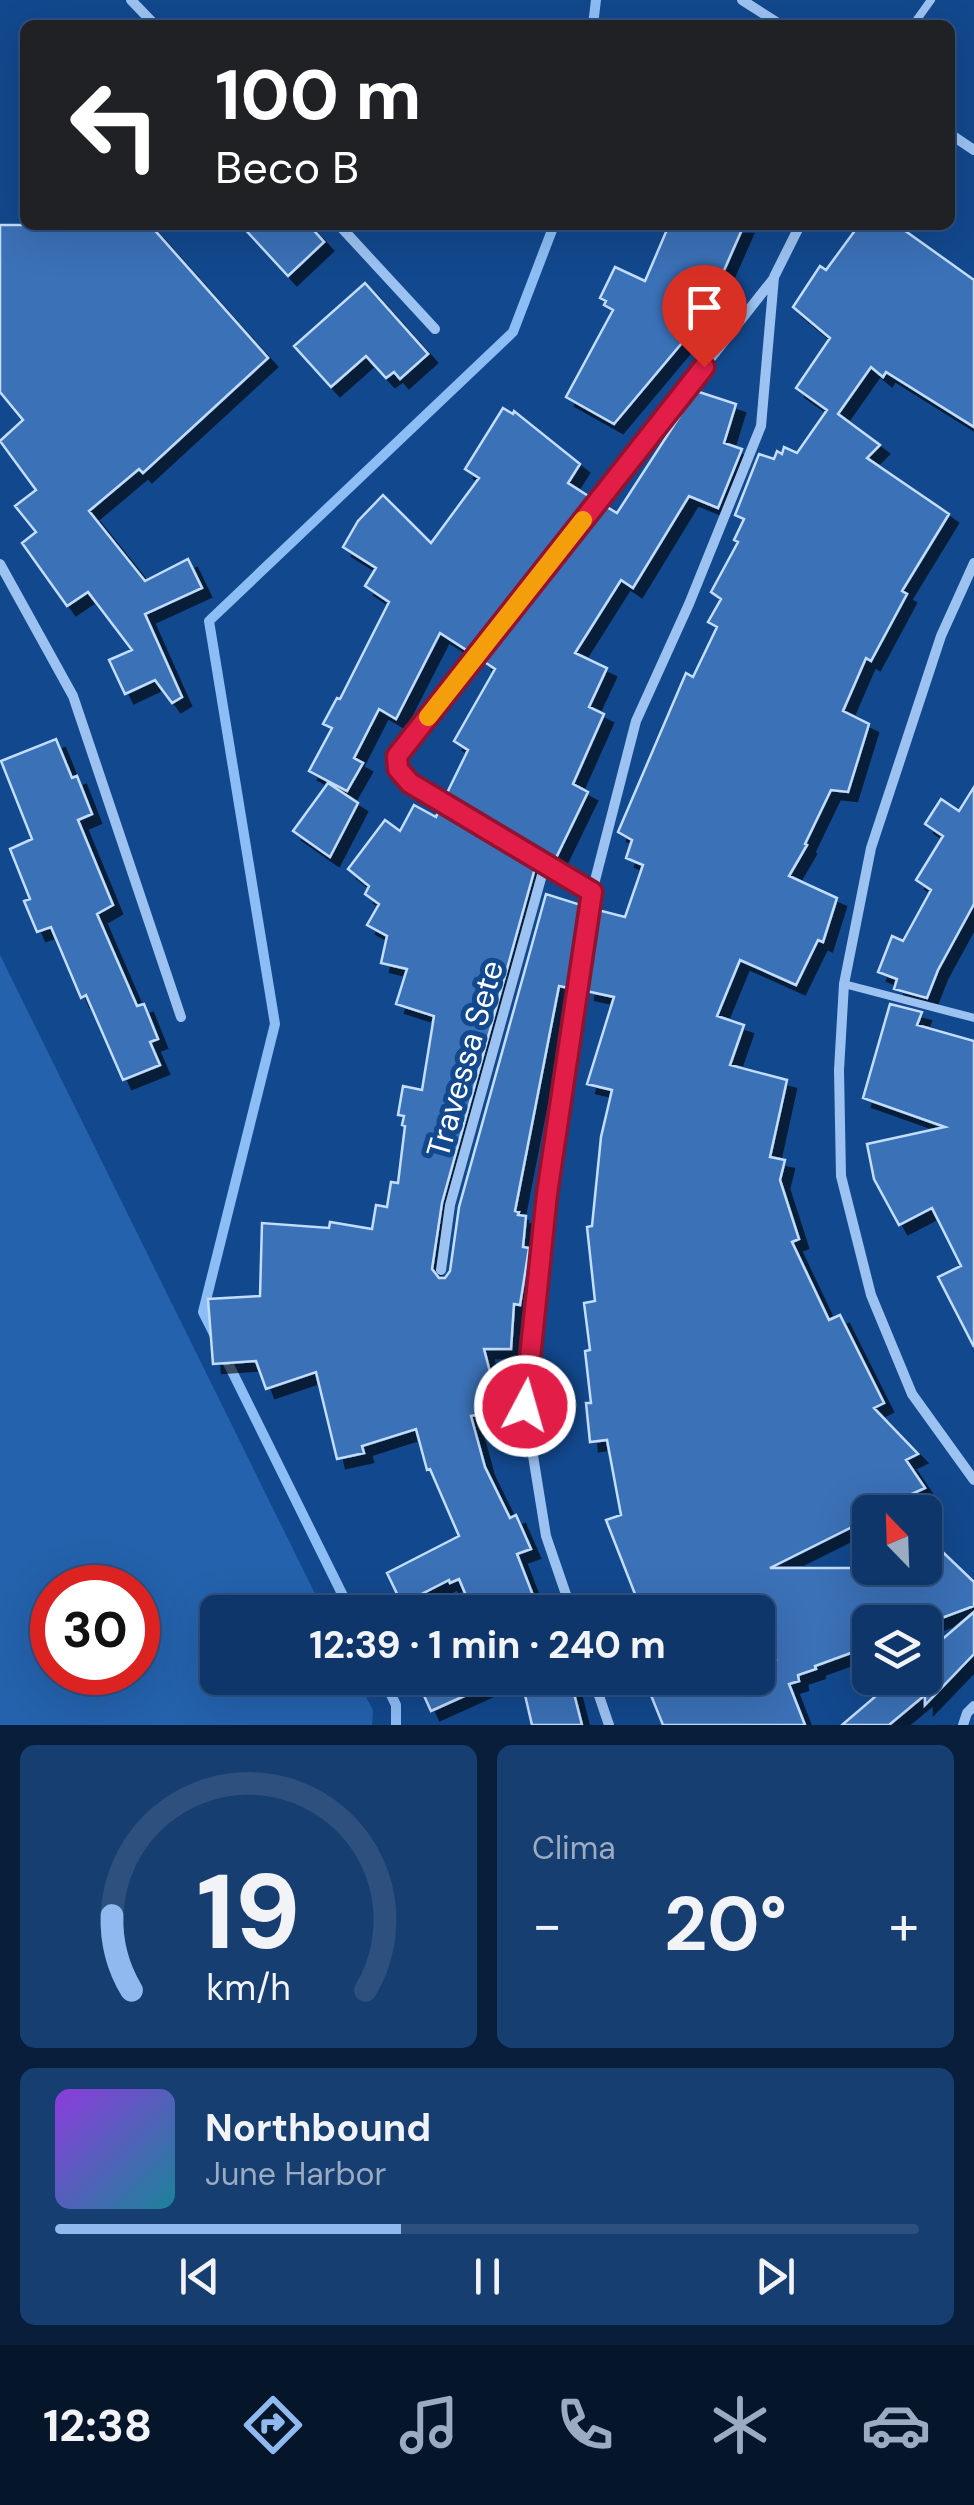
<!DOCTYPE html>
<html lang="pt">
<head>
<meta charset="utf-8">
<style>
  :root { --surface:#0e366a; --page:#173e70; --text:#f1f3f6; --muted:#9babc1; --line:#2e507e; --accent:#90b9f0 }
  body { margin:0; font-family:"DM Sans",sans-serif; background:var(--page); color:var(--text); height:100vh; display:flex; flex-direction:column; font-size:38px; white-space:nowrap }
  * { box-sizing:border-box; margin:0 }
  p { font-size:32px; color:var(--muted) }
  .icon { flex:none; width:55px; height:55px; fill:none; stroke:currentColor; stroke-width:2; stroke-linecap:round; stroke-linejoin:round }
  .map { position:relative; height:1725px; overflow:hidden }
  .details { display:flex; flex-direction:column; gap:20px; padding:20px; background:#081e3a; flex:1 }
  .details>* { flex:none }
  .banner { position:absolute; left:20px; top:20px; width:935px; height:210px; border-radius:15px; box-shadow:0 10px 40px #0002,0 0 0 2px var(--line); background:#202124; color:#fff; overflow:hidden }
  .needle { width:65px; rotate:337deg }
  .buttons { position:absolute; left:852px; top:1495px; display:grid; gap:20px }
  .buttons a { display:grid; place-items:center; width:90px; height:90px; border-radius:15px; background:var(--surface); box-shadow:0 10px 40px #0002,0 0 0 2px var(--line); font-size:50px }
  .speed { position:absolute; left:30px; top:1565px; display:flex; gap:20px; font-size:50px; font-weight:700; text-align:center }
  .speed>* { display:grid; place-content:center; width:130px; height:130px; border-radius:50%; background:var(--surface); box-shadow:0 10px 40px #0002,0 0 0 2px var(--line); line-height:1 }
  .speed .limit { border:15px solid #d22; background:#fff; color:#111 }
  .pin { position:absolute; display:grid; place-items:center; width:85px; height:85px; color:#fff; margin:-102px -42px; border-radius:50% 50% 50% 0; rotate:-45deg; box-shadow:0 0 10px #0007 }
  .pin .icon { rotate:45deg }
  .me { position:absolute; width:110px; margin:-55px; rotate:6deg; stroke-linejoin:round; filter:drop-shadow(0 0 8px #0008) }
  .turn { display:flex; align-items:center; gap:35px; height:210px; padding:0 30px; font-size:45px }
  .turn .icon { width:130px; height:130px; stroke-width:2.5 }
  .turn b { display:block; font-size:70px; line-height:85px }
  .big { font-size:75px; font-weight:700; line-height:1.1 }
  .details .card { flex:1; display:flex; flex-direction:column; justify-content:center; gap:15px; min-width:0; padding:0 35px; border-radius:15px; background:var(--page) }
  .details .dial { align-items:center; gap:0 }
  .dial svg { height:260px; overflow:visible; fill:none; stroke:var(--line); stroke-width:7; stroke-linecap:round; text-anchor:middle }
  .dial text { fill:var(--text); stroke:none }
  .song { display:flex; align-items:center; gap:30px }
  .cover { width:120px; height:120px; border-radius:15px; background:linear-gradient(135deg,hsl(270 70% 55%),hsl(190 70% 35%)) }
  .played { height:10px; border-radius:5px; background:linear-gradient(90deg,var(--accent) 40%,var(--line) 40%) }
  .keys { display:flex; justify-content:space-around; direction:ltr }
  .heat { display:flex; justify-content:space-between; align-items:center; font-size:55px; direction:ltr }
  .details .tiles { flex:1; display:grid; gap:20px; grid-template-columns:1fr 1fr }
  .card:last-child { grid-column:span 2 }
  .trip { position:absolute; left:200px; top:1595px; width:575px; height:100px; border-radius:15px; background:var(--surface); box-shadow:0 10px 40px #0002,0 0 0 2px var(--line); font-weight:700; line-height:100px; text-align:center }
  .dock { display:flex; height:160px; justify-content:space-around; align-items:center; background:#06162a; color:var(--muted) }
  .dock .icon { width:70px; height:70px }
  .dock .current { color:var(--accent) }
  .dock b { font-size:45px; color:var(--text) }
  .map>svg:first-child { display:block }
  .green { fill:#2462ad; fill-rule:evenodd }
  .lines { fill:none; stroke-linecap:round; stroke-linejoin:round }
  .stream { stroke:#8dbdf5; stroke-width:10 }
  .building { fill:#3b71b7; stroke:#c3ddfc; stroke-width:2.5; filter:url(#shadow) }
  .lane { stroke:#9cc2f1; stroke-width:8 }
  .street { stroke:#9cc2f1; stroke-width:10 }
  .route-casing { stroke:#92132f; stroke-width:25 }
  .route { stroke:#e11d48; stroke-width:18 }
  .slow { stroke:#f59e0b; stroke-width:18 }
  .labels { text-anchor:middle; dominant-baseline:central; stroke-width:10; stroke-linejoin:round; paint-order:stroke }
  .street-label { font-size:32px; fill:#fff; stroke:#12488d }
</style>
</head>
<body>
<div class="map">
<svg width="974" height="1725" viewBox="0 0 974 1725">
  <defs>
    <filter id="shadow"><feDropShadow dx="9" dy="9" stdDeviation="0" flood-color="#0009"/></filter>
  </defs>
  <rect width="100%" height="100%" fill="#12488d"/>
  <path class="green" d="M0,955L324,1612H218V1678H356L373,1710L372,1725H0ZM52,1588H138V1672H52Z"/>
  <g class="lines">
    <path class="stream" d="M593,25L596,0
      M216,1338L203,1312L275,1024L209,621L513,332L554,225
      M223,1353L351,1612
      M383,1678L396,1705V1725"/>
  </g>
  <path class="building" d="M0,225H150L268,358L143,473L139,469L89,511L145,581L188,559L202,588L145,614L182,697L172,703L155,680L125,694L109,660L132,650L88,592L67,606L22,543L36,532L15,506L36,490L0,441L23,420L0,392Z
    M241,225H309L324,242L288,276Z
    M669,225H744L722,275L725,277L712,307L614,424L566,397L613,310L604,305L606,301L600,298L615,267L645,281Z
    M859,225H897L974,280V427L886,372L883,377L871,367L838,414L880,445L867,458L949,514L902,591L907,594L871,661L866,658L843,711L869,724L848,792L831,790L805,844L807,845L789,876L837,898L823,942L818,940L796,985L740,960L717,1016L744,1025L730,1065L787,1080L770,1157L785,1160L780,1180L799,1239L792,1242L829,1320L840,1315L884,1403L874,1408L918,1454L906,1460L925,1488L892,1503L895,1506L882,1512H870V1518L770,1568H925V1535L974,1582V1606L931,1622H870V1646L815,1666L816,1669L798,1675L799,1681L789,1684L805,1725H663L644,1678H758V1668L776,1660L758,1597L709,1612H642L606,1520L621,1515L607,1440L590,1442L586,1403H591L585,1351L590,1350L584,1303L595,1301L587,1227L592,1226L601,1137L612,1090L587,1084L614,997L586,991L598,910L625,917L643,865L626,858L632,840L618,832L686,673L693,677L717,627L708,622L721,599L711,592L738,542L734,540L744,519L735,515L759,454L774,459L777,451L782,454L784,447L797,453L827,410L796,388L830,338L793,307L820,266L826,270Z
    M365,283L428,354L400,379L394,372L386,378L366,356L331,387L294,346Z
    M696,391L736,404L724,443L742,449L718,508L689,496L633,588L621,580L575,653L607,668L589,707L604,714L573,784L588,792L555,860L446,795L468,750L454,741L495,669L483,661L605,506L617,513Z
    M503,408L513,414L514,411L580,464L568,483L590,497L468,651L440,633L396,719L379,709L354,758L363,763L347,791L309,771L332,728L323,724L337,698L340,699L389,602L365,586L376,568L343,547L358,521L383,495L431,543L479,478L465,469Z
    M56,739L72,778L77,776L92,814L78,820L113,905L97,914L137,1006L144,1004L158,1039L150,1042L160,1065L123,1080L86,995L81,998L51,927L37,932L24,901L30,899L10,849L32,839L1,761Z
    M328,783L358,803L330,857L293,831Z
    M974,787V904L938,970L927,998L894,989L897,979L878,972L892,936L903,941L931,890L916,880L943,836L925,824L941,799L959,811Z
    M414,805L436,817L439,810L535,868L442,1203L432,1269L439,1278H445L450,1271L459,1207L546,894L581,905L569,988L559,986L515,1211L519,1212L518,1215L526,1216L523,1247L529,1248L520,1305L514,1304L511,1349H484L500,1410L471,1416L485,1467L510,1518L516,1515L531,1549L517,1554L536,1603L515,1612H473L459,1579L450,1583L449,1580L402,1604L387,1573L459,1536L430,1469L427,1470L416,1429L362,1446L364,1453L337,1459L316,1372L266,1389L256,1361L213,1364L208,1299L260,1296L262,1223L329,1228L330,1222L372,1229L376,1205L387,1207L391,1182L398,1183L405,1126L402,1125L404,1116L398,1115L403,1086L422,1090L434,1016L396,1004L407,969L381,963L387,936L367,925L379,904L365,894L369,886L348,869L385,820L400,831Z
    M890,1004L922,1012L917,1025L974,1041V1347L938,1277L961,1266L932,1208L899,1225L874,1179L867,1144L945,1127L863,1098Z
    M974,1612V1654L925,1705V1695L889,1725H842L897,1678H925V1654Z
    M416,1678H504L431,1711Z
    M521,1678H570L582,1725H532Z"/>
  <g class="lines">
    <path class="lane" d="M913,25L931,0
      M844,984L974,1018"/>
    <path class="street" d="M131,0L155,25
      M742,0L781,25
      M950,134L974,150
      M339,225L435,329
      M974,563L941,636L871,848L844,984L839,1070L841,1176L871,1295L912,1394L974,1480
      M0,564L73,696L181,1017
      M592,892L410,783L398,769L397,756L774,278
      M441,1270L450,1205L545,864
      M572,1612L546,1536L525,1406L547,1194L592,892L636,721L689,604L761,426L774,277L800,225
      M593,1678L609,1725
      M963,1725L967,1713L974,1706"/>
  </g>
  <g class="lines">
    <defs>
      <path id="route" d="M525,1406L547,1194L592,892L410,783L398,769L397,756L704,367"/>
    </defs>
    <use href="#route" class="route-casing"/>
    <use href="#route" class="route"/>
    <path class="slow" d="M428,717L583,520"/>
  </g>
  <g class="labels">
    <g class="street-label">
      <text transform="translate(465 1059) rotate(-74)">Travessa Sete</text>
    </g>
  </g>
</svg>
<div class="buttons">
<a><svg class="needle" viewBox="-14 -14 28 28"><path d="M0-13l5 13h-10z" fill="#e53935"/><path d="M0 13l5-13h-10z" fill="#9babc1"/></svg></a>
<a><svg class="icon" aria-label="layers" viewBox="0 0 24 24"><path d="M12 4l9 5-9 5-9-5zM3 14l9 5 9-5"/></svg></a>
</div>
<div class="speed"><div class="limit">30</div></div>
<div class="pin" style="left:704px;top:367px;background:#d93025"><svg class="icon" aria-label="arrive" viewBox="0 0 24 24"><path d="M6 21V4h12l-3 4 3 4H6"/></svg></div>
<svg class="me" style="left:525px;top:1406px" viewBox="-20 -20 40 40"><circle r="17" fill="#e11d48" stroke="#fff" stroke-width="3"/><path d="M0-11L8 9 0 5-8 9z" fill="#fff"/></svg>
<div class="trip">12:39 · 1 min · 240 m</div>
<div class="banner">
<div class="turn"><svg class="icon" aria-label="left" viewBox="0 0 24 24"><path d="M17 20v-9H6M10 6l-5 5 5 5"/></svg><div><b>100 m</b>Beco B</div></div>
</div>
</div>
<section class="details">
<div class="tiles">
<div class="card dial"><svg viewBox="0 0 100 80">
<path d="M14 69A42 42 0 1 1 86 69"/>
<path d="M14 69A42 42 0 0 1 8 46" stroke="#90b9f0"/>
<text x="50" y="56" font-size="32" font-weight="700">19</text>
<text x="50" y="72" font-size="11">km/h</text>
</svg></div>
<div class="card"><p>Clima</p>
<div class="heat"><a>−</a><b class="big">20°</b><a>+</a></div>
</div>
<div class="card">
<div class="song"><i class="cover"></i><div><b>Northbound</b><p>June Harbor</p></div></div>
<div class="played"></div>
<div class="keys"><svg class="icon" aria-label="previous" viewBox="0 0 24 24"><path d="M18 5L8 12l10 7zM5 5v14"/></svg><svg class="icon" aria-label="pause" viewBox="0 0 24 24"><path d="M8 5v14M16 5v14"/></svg><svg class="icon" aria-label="next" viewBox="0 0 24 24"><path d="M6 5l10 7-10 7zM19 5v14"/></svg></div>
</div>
</div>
</section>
<nav class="dock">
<b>12:38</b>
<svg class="icon current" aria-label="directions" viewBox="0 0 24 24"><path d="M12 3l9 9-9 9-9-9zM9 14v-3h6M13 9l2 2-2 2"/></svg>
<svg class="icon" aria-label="music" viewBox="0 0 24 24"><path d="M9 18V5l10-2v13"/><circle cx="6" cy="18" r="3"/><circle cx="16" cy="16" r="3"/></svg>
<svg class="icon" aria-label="phone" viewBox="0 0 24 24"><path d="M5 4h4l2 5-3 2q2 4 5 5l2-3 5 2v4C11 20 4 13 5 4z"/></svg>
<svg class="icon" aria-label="climate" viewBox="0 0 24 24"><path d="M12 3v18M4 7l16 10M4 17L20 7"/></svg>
<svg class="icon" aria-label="car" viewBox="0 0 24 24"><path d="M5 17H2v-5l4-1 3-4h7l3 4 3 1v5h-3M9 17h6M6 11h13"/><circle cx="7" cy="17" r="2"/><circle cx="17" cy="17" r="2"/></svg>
</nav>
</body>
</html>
